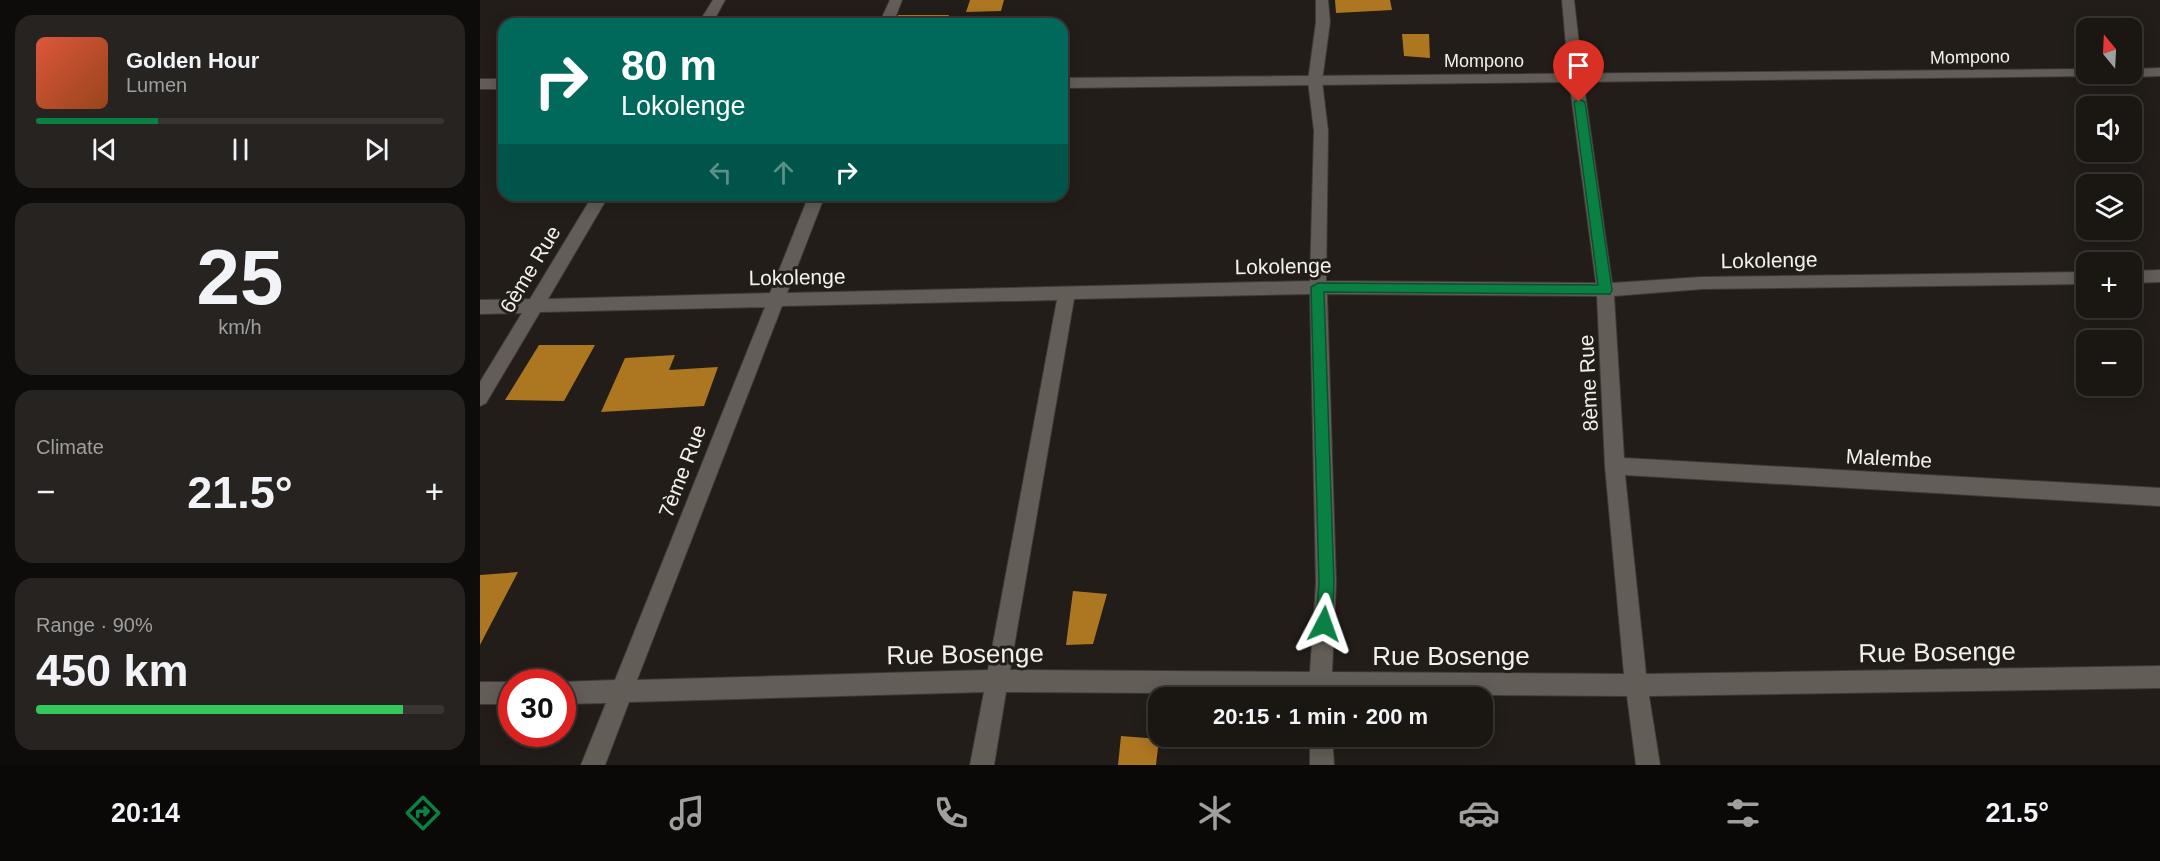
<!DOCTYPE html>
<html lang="en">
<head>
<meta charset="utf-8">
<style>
  :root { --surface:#1a1612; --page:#272320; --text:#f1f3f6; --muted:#9f9f9f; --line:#383532; --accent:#0b8043 }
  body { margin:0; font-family:Arial,sans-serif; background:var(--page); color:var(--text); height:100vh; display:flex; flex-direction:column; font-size:22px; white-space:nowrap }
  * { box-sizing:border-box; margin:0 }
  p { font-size:20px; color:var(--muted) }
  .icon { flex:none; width:33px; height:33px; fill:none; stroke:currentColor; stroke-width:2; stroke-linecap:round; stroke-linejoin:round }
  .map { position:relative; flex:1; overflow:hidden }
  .drawer { display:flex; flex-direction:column; gap:15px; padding:15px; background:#0e0c0a; width:480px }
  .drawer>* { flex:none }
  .hud { position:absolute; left:18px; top:18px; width:570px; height:183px; border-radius:18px; box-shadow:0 3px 15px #0003,0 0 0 2px var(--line); background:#00695c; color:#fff; overflow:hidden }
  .needle { width:39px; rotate:342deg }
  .controls { position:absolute; left:1596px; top:18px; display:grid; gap:12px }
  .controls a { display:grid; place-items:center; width:66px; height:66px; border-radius:12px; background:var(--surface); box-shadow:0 3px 15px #0003,0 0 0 2px var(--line); font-size:30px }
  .speed { position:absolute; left:18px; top:669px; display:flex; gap:12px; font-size:30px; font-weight:700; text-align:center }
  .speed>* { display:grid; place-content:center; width:78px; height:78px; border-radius:50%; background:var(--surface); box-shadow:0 3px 15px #0003,0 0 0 2px var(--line); line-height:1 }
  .speed .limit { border:9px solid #d22; background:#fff; color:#111 }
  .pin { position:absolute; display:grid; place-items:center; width:51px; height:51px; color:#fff; margin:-62px -26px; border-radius:50% 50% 50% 0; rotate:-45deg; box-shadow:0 0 6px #0007 }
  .pin .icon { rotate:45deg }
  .me { position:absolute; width:66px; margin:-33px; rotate:4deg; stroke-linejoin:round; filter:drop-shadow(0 0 4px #0008) }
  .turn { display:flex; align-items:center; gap:21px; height:126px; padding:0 24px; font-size:27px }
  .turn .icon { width:78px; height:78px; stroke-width:2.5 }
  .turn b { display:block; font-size:42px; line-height:51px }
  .lanes { display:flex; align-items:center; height:57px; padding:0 24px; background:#0003; justify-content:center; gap:30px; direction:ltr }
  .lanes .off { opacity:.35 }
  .big { font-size:45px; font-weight:700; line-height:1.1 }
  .drawer .tile { flex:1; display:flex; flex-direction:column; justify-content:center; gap:9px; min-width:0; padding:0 21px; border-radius:18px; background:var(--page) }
  .drawer .dial { align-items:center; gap:0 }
  .dial b { font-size:78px; line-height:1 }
  .song { display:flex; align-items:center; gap:18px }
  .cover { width:72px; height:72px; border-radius:9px; background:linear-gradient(135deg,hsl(10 70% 55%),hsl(20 70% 35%)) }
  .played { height:6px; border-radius:3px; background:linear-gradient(90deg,var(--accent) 30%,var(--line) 30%) }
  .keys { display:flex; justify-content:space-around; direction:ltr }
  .heat { display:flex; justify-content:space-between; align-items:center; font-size:33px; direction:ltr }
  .charge { height:9px; border-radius:4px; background:linear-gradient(90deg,#34c759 90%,var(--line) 0) }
  .trip { position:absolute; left:668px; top:687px; width:345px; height:60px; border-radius:18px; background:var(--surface); box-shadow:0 3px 15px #0003,0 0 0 2px var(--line); font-weight:700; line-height:60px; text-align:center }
  .tabs { display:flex; height:96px; justify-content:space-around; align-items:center; background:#0a0907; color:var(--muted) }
  .tabs .icon { width:42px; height:42px }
  .tabs .on { color:var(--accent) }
  .tabs b { font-size:27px; color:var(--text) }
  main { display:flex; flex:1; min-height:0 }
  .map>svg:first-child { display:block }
  .building { fill:#ad7621 }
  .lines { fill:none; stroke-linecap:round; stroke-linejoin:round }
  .minor-casing { stroke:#3e3a37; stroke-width:2 }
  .tertiary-casing { stroke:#3e3a37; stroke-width:2 }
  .minor { fill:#625d56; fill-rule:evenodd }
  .tertiary { fill:#625d56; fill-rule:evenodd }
  .route { fill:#0b8043; stroke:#07532c; stroke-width:1.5 }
  .labels { text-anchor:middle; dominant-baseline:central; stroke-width:6; stroke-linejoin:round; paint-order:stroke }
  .far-street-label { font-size:18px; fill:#f3f0ec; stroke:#221d18 }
  .street-label { font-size:21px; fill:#f3f0ec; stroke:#221d18 }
  .near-street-label { font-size:26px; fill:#f3f0ec; stroke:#221d18 }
</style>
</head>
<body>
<main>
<section class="drawer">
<div class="tile">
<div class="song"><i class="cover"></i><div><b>Golden Hour</b><p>Lumen</p></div></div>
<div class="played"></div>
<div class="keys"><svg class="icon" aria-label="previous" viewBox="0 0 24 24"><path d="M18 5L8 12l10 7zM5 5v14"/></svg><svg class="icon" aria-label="pause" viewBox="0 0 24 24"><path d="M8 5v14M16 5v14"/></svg><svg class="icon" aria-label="next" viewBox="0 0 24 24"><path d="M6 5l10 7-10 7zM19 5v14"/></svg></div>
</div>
<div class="tile dial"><b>25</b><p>km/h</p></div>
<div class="tile"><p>Climate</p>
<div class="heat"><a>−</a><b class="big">21.5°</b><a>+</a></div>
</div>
<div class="tile"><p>Range · 90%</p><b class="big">450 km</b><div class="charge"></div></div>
</section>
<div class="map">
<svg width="1680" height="765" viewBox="0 0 1680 765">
  <rect width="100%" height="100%" fill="#221d18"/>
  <path class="building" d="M490,0H524L521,11L486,12Z
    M855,0H910L912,10L856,13Z
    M418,15H469L464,24H414Z
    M922,34H949L950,58L924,56Z
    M59,345H115L84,401L25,400Z
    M195,355L189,370L238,367L224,406L121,412L145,358Z
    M38,572L0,645V575Z
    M593,591L627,594L613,644L586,645Z
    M641,736L679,739L676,765H638Z"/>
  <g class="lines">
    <defs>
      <path id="minor" d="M233,0H245L232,24H218Z
        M410,0H422L413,24H399Z
        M836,0H848L850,22L842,81L848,131L846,281L1116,283L1089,79L1082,0H1094L1103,79L1132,283L1222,277L1606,272V284L1222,289L1134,296L1144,458L1680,488V506L1145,475L1166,674L1680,666V688L1169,696L1180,765H1156L1147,696L851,694V698H829V694L526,692L514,765H490L504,692L149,702L125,765H101L126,703L82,704V682H81L135,680L285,307L60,312L6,403L0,406V382L42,313L0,314V300L50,299L113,195H129L68,299L290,293L329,195H345L307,293L830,281L834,131L828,81L836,22ZM830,294L836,583L830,672L530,670L594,299ZM847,294L1117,296L1125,466L1144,674L852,672L856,583ZM577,300L508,670L157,680L302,306Z
        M1680,270V282L1652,283V271Z
        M0,682H33H32V704H0Z
        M830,736H852L854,765H830Z"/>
      <path id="tertiary" d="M1680,68V76L1652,77L1645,74H1652V69Z
        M1606,69V74H1613L1611,76L582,88V78Z
        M0,79H24V89H0Z"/>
    </defs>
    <use href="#minor" class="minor-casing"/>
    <use href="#tertiary" class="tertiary-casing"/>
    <use href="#minor" class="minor"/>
    <use href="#tertiary" class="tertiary"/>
  </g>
  <path class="route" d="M1099,99L1105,102L1132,290L1130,294L844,292L854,583L852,624L849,629L844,632L838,629L836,624L839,583L831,287L838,283L1118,285L1094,102Z"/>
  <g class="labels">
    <g class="far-street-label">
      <text transform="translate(1490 57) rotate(-1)">Mompono</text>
      <text x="1004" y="61">Mompono</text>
    </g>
    <g class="street-label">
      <text transform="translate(1289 260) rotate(-1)">Lokolenge</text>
      <text transform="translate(803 266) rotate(-1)">Lokolenge</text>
      <text transform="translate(50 269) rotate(-59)">6ème Rue</text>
      <text transform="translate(317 277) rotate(-1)">Lokolenge</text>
      <text transform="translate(1108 383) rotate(-93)">8ème Rue</text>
      <text transform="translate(1409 458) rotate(3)">Malembe</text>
      <text transform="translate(202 471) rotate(-69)">7ème Rue</text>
    </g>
    <g class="near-street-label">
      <text transform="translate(1457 652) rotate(-1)">Rue Bosenge</text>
      <text transform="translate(485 654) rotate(-1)">Rue Bosenge</text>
      <text x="971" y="656">Rue Bosenge</text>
    </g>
  </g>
</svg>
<div class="controls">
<a><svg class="needle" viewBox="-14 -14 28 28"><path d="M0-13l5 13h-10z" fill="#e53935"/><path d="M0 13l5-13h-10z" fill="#9f9f9f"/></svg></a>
<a><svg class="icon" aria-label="sound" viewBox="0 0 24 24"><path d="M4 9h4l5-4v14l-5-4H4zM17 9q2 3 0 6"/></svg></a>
<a><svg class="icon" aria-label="layers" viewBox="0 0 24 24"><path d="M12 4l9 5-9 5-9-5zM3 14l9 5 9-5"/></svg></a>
<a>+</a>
<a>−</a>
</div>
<div class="speed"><div class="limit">30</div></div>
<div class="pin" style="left:1099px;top:102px;background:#d93025"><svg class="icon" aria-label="arrive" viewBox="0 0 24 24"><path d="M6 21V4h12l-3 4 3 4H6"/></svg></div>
<svg class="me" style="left:844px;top:624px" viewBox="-20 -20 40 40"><path d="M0-17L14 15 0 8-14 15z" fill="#0b8043" stroke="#fff" stroke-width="4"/></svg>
<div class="trip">20:15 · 1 min · 200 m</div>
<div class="hud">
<div class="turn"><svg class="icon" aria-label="right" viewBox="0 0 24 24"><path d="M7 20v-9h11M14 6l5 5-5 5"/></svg><div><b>80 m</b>Lokolenge</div></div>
<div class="lanes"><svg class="icon off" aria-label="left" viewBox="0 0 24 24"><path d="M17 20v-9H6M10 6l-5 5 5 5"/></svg><svg class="icon off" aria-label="ahead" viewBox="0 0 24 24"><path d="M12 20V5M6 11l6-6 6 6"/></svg><svg class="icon" aria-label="right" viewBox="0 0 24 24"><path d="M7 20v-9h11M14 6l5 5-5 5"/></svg></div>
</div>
</div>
</main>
<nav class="tabs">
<b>20:14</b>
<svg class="icon on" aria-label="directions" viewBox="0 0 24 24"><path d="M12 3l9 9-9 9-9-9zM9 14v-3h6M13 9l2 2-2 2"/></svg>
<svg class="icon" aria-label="music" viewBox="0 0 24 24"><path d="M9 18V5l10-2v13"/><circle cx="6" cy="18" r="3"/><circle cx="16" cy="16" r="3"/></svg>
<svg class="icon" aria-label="phone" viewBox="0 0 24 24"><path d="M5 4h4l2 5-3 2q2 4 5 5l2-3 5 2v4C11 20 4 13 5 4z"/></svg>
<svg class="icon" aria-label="climate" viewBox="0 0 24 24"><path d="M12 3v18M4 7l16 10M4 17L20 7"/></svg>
<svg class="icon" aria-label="car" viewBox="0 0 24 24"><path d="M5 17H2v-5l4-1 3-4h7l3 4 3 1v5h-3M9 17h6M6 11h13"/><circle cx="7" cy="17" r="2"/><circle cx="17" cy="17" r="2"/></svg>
<svg class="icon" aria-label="filters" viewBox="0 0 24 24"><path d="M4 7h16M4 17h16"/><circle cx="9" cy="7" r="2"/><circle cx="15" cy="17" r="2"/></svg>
<b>21.5°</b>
</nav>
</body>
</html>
